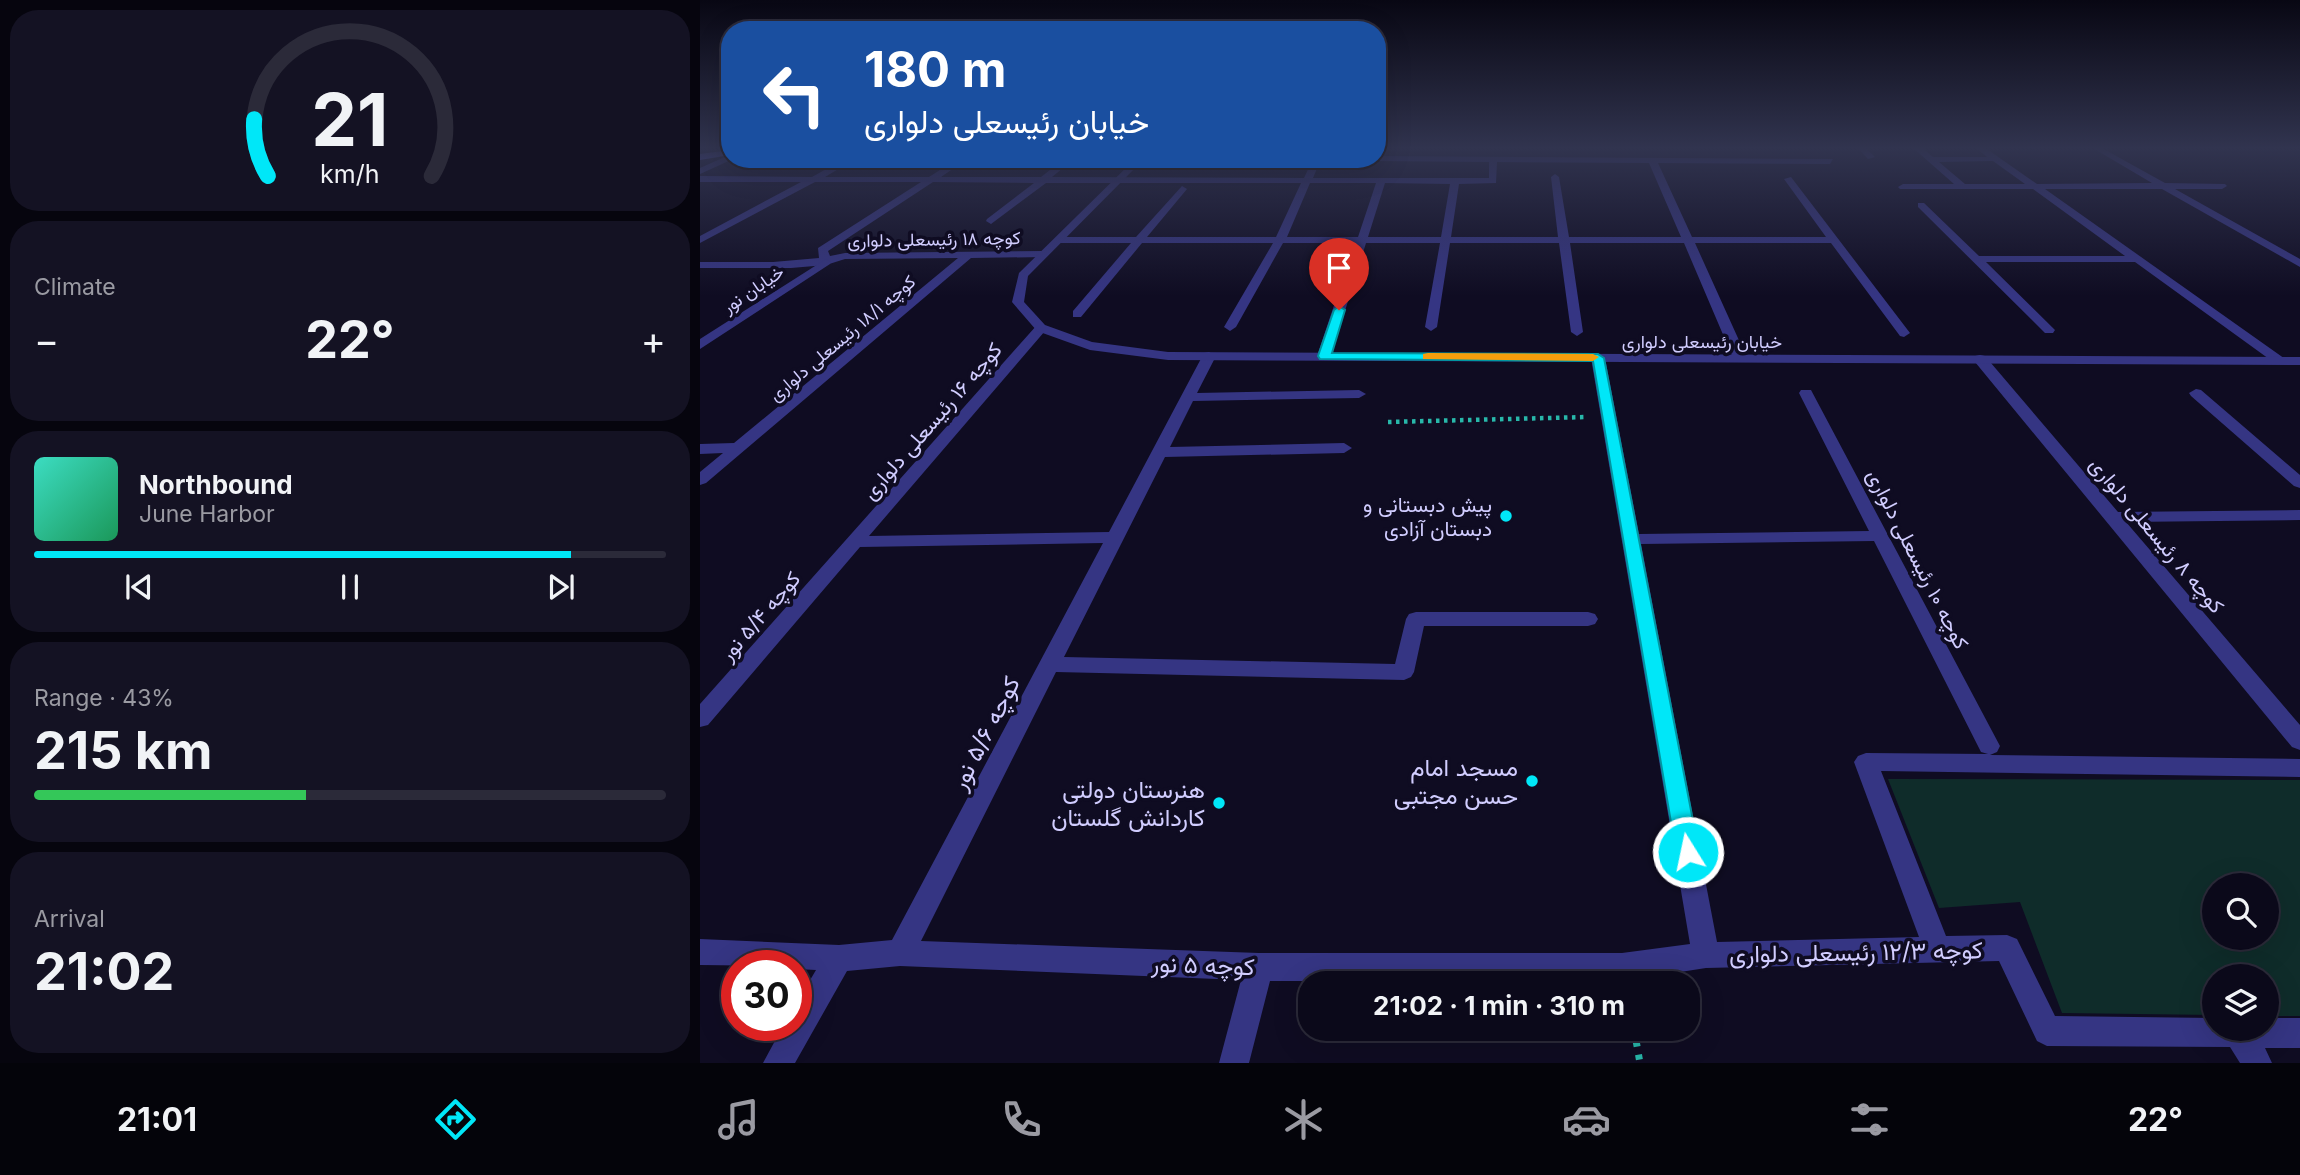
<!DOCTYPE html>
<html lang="en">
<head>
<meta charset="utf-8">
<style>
  :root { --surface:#0b091a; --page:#141223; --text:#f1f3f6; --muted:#9a9aa2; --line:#2b2a39; --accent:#00e7f8 }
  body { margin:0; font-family:Inter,Vazirmatn,sans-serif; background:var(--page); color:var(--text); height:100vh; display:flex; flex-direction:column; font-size:26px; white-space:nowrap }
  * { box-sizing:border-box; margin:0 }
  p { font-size:23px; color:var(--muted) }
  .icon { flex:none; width:38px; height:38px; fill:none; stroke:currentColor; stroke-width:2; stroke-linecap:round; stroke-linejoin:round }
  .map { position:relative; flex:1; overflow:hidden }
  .details { display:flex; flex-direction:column; gap:10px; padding:10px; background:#06050e; width:700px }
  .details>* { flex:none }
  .guide { position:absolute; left:21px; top:21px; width:665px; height:147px; border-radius:28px; box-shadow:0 7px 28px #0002,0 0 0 2px var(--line); background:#1a4fa0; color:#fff; overflow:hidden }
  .fabs { position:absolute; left:1502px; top:873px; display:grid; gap:14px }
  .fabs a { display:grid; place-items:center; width:77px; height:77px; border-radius:50%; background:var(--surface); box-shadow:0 7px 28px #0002,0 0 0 2px var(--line); font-size:35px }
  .speed { position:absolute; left:21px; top:950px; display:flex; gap:14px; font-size:35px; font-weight:700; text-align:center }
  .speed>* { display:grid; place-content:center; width:91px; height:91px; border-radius:50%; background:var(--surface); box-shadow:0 7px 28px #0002,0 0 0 2px var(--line); line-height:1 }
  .speed .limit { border:10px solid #d22; background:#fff; color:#111 }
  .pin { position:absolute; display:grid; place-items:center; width:60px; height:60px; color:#fff; margin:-72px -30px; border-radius:50% 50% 50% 0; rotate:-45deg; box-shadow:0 0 7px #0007 }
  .pin .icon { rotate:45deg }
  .me { position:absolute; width:77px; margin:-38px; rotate:350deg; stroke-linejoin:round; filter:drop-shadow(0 0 5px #0008) }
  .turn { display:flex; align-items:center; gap:24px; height:147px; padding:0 28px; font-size:32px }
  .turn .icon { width:91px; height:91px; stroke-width:2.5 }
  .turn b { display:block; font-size:49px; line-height:60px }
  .big { font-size:52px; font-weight:700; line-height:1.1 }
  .details .widget { flex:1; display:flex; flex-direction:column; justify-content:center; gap:10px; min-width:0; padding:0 24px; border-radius:28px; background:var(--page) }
  .details .dial { align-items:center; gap:0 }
  .dial svg { height:182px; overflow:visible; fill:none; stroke:var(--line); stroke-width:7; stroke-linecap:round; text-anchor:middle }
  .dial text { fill:var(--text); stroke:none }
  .song { display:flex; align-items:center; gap:21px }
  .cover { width:84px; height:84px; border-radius:10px; background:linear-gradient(135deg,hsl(170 70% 55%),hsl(150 70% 35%)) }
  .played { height:7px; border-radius:4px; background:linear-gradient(90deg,var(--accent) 85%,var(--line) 85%) }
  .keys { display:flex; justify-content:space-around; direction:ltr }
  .heat { display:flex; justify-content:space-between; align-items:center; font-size:38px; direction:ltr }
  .charge { height:10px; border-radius:5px; background:linear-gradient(90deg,#34c759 43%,var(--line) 0) }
  .trip { position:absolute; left:598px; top:971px; width:402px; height:70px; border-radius:28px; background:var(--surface); box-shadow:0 7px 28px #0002,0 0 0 2px var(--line); font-weight:700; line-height:70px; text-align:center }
  .tabs { display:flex; height:112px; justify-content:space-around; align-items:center; background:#04040a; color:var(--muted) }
  .tabs .icon { width:49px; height:49px }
  .tabs .selected { color:var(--accent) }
  .tabs b { font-size:32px; color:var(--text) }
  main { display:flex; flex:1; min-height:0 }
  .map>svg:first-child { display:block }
  .green { fill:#0f2c2a; fill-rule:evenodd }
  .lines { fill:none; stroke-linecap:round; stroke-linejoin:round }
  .path-far1 { stroke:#28b8aa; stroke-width:4.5; stroke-dasharray:3.5 4.5; stroke-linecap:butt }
  .path { stroke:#28b8aa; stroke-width:7; stroke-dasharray:5 8; stroke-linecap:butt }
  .minor { fill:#353583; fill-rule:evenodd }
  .tertiary { fill:#353583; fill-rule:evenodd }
  .secondary { fill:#6465ff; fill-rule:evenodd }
  .route { fill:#00e7f8; stroke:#0096a1; stroke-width:2 }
  .slow { fill:#f59e0b }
  .poi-dot { fill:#00e7f8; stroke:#0f0c22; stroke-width:2.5 }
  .labels { text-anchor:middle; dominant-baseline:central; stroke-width:7; stroke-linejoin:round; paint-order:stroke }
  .far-street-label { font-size:18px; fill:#d1cdff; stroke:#0f0c22 }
  .street-label { font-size:21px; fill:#d1cdff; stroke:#0f0c22 }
  .poi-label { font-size:21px; fill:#d1cdff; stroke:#0f0c22; text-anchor:end }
  .near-street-label { font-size:24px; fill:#d1cdff; stroke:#0f0c22 }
  .near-poi-label { font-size:24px; fill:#d1cdff; stroke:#0f0c22; text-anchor:end }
</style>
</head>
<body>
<main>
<section class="details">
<div class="widget dial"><svg viewBox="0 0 100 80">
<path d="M14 69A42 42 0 1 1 86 69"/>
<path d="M14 69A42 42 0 0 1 8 44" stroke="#00e7f8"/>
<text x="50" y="56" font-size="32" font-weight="700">21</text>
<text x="50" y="72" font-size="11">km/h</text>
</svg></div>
<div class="widget"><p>Climate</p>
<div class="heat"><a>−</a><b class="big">22°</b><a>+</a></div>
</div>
<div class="widget">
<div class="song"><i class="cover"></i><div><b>Northbound</b><p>June Harbor</p></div></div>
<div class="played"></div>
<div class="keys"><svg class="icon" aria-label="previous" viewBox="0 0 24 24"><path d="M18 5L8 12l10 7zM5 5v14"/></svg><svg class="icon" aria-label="pause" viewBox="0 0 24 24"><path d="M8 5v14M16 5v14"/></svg><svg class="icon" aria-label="next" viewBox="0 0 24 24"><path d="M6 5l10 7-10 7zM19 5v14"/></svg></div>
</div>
<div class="widget"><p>Range · 43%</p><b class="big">215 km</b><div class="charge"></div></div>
<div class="widget"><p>Arrival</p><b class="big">21:02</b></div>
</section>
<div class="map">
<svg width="1600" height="1063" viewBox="0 0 1600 1063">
  <rect width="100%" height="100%" fill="#0f0c22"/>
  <path class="green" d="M1188,779L1600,780V1016H1566V976H1514V1015L1362,1013L1320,902L1239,908ZM1514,886H1566V938H1514Z"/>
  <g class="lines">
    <path class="path-far1" d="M688,422L887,417"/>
    <path class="path" d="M934,1029L940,1063"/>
    <path class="minor" d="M1157,147H1165L1175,157L1168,159Z
      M1212,147H1221L1233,157H1287L1275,147H1284L1337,184L1452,183L1391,147H1400L1465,183L1525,184L1527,186L1522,189H1475L1600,259V267L1462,189H1345L1588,361L1586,364H1576L1435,262H1286L1355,330L1353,333H1345L1218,207V203H1224L1279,256H1425L1333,189H1200L1198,187L1203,184H1254ZM1293,161L1325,184H1265L1239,162Z
      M27,156L33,159L0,174V168Z
      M677,156L1133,159L1130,164L958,163L992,237H1126L1084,179L1091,177L1210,333L1204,337L1200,336L1131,243H995L1047,358L1040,362L1033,358L984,243H870L883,332L877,336L871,332L859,243H750L737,327L731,331L725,327L740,243H666L631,356L624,360L617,356L655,243H583L536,327L530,331L524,327L573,243H442L381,317H373V311L431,243H359L354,240L359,237H436L482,186L487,189L447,237H576L601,183H346L291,224L286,221L287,219L334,183L233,182L128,251L130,256L145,253L344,251L349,254L344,257L271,258L6,483L0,485V472L23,453L0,454V444L34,443L258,258L145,259L126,265L91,268H0V262H73L119,258L118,248L221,182H115L0,243V236L101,182H0V176L112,177L144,159H155L125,177H229L257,159H267L241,177H341L364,159H374L352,177L604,178L613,159H621L613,178H789V162L674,161ZM797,162L949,163L981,237H869L859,177L855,174L851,177L858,237H751L759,184L796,183ZM610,183H676L658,237H587ZM685,183L750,184L741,237H668Z
      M504,159H513L505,169H499Z
      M341,324L347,328L345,331L169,536L409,532L504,353L509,352L516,356L497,393L659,390L666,394L659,398L493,401L470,447L644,443L652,448L644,453L465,457L364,657L695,664L706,619L709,614L716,612H888L895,614L898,619L895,624L888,626H724L714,672L711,677L704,680L356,672L221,941L559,953H922L990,944L891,358L898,354L905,358L939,534L1169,531L1099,393L1101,390H1111L1300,746L1297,752L1290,755L1600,759V777L1181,771L1246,936L1307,935L1317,939L1355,1016L1514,1018V1029H1566V1018H1600V1048H1565L1572,1063H1540L1530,1047L1347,1046L1337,1041L1299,961L1006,968L922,981H570L549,1063H519L541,980L200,966L147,971L95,1063H63L83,1026H96V1004L116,970L96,969V966L0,965V939L139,945L192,940L403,543L160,547L8,725L0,727V704L337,325ZM1174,541L1281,752L1288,754L1166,753L1158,756L1154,762L1219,937L1017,942L941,544Z
      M1280,355L1285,356L1418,512L1600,510V520L1426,522L1600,725V750L1592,747L1275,362V356Z
      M1496,389L1501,390L1600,475V488L1594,486L1491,396L1489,393Z"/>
    <path class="tertiary" d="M435,159H444L328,276L324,302L345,325L392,342L468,352L1600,357V365L468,360L390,350L337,331L312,302L319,273Z
      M126,259L131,262L130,264L0,349V339Z"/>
    <path class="secondary" d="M30,150V155L0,160V154Z"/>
  </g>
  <linearGradient id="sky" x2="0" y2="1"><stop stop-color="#080713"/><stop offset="0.5" stop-color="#31344f"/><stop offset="1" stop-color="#31344f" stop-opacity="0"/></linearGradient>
  <rect width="1600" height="296" fill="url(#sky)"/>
  <path class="route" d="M639,306L645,310L632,353L898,354L904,358L999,852L996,859L988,862L979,859L976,852L893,361L620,359L618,356L634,310Z"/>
  <path class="slow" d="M728,353L893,354L899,357L893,361L723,359V354Z"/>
  <g class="poi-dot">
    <circle cx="806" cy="516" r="7"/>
    <circle cx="832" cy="781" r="7"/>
    <circle cx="519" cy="803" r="7"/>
  </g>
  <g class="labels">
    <g class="far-street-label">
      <text transform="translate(234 239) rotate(-1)">کوچه ۱۸ رئیسعلی دلواری</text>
      <text transform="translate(53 289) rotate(-34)">خیابان نور</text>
      <text transform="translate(142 338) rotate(-40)">کوچه ۱۸/۱ رئیسعلی دلواری</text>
      <text x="1002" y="341">خیابان رئیسعلی دلواری</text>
    </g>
    <g class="street-label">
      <text transform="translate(232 421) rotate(-49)">کوچه ۱۶ رئیسعلی دلواری</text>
      <text transform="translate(1457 535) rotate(50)">کوچه ۸ رئیسعلی دلواری</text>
      <text transform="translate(1218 559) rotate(63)">کوچه ۱۰ رئیسعلی دلواری</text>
      <text transform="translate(60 616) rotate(-49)">کوچه ۵/۴ نور</text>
    </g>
    <g class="poi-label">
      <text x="792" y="504">پیش دبستانی و<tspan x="792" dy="24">دبستان آزادی</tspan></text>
    </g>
    <g class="near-street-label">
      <text transform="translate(285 733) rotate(-63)">کوچه ۵/۶ نور</text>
      <text transform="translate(1156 952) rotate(-1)">کوچه ۱۲/۳ رئیسعلی دلواری</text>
      <text transform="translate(503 965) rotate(2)">کوچه ۵ نور</text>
    </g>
    <g class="near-poi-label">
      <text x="818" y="767">مسجد امام<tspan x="818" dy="28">حسن مجتبی</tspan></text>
      <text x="505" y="789">هنرستان دولتی<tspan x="505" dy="28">کاردانش گلستان</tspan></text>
    </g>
  </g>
</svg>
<div class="fabs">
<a><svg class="icon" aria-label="search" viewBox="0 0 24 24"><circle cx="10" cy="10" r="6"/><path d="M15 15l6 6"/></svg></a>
<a><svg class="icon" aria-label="layers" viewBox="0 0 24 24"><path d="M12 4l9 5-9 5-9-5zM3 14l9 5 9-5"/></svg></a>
</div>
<div class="speed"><div class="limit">30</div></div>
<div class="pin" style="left:639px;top:310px;background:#d93025"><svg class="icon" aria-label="arrive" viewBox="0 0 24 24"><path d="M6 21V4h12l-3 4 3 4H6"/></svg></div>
<svg class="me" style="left:988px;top:852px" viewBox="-20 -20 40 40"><circle r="17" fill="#00e7f8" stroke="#fff" stroke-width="3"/><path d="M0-11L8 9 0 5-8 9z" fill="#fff"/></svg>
<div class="trip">21:02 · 1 min · 310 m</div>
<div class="guide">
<div class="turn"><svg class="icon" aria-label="left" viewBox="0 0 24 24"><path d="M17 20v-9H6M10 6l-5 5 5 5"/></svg><div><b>180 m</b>خیابان رئیسعلی دلواری</div></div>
</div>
</div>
</main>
<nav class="tabs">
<b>21:01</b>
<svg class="icon selected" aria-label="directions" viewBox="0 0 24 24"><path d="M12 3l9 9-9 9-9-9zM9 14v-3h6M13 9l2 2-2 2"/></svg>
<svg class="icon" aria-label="music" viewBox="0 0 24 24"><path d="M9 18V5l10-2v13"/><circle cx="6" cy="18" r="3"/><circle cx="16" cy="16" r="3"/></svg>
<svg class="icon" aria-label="phone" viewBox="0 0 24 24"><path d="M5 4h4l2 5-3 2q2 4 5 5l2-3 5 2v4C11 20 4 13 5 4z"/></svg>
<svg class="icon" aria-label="climate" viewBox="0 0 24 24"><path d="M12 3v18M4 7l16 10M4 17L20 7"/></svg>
<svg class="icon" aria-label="car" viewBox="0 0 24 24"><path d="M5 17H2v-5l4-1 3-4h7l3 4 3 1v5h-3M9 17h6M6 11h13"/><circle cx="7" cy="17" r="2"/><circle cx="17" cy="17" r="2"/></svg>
<svg class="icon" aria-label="filters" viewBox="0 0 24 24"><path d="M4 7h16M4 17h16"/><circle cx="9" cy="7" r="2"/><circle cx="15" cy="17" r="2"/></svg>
<b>22°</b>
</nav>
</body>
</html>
